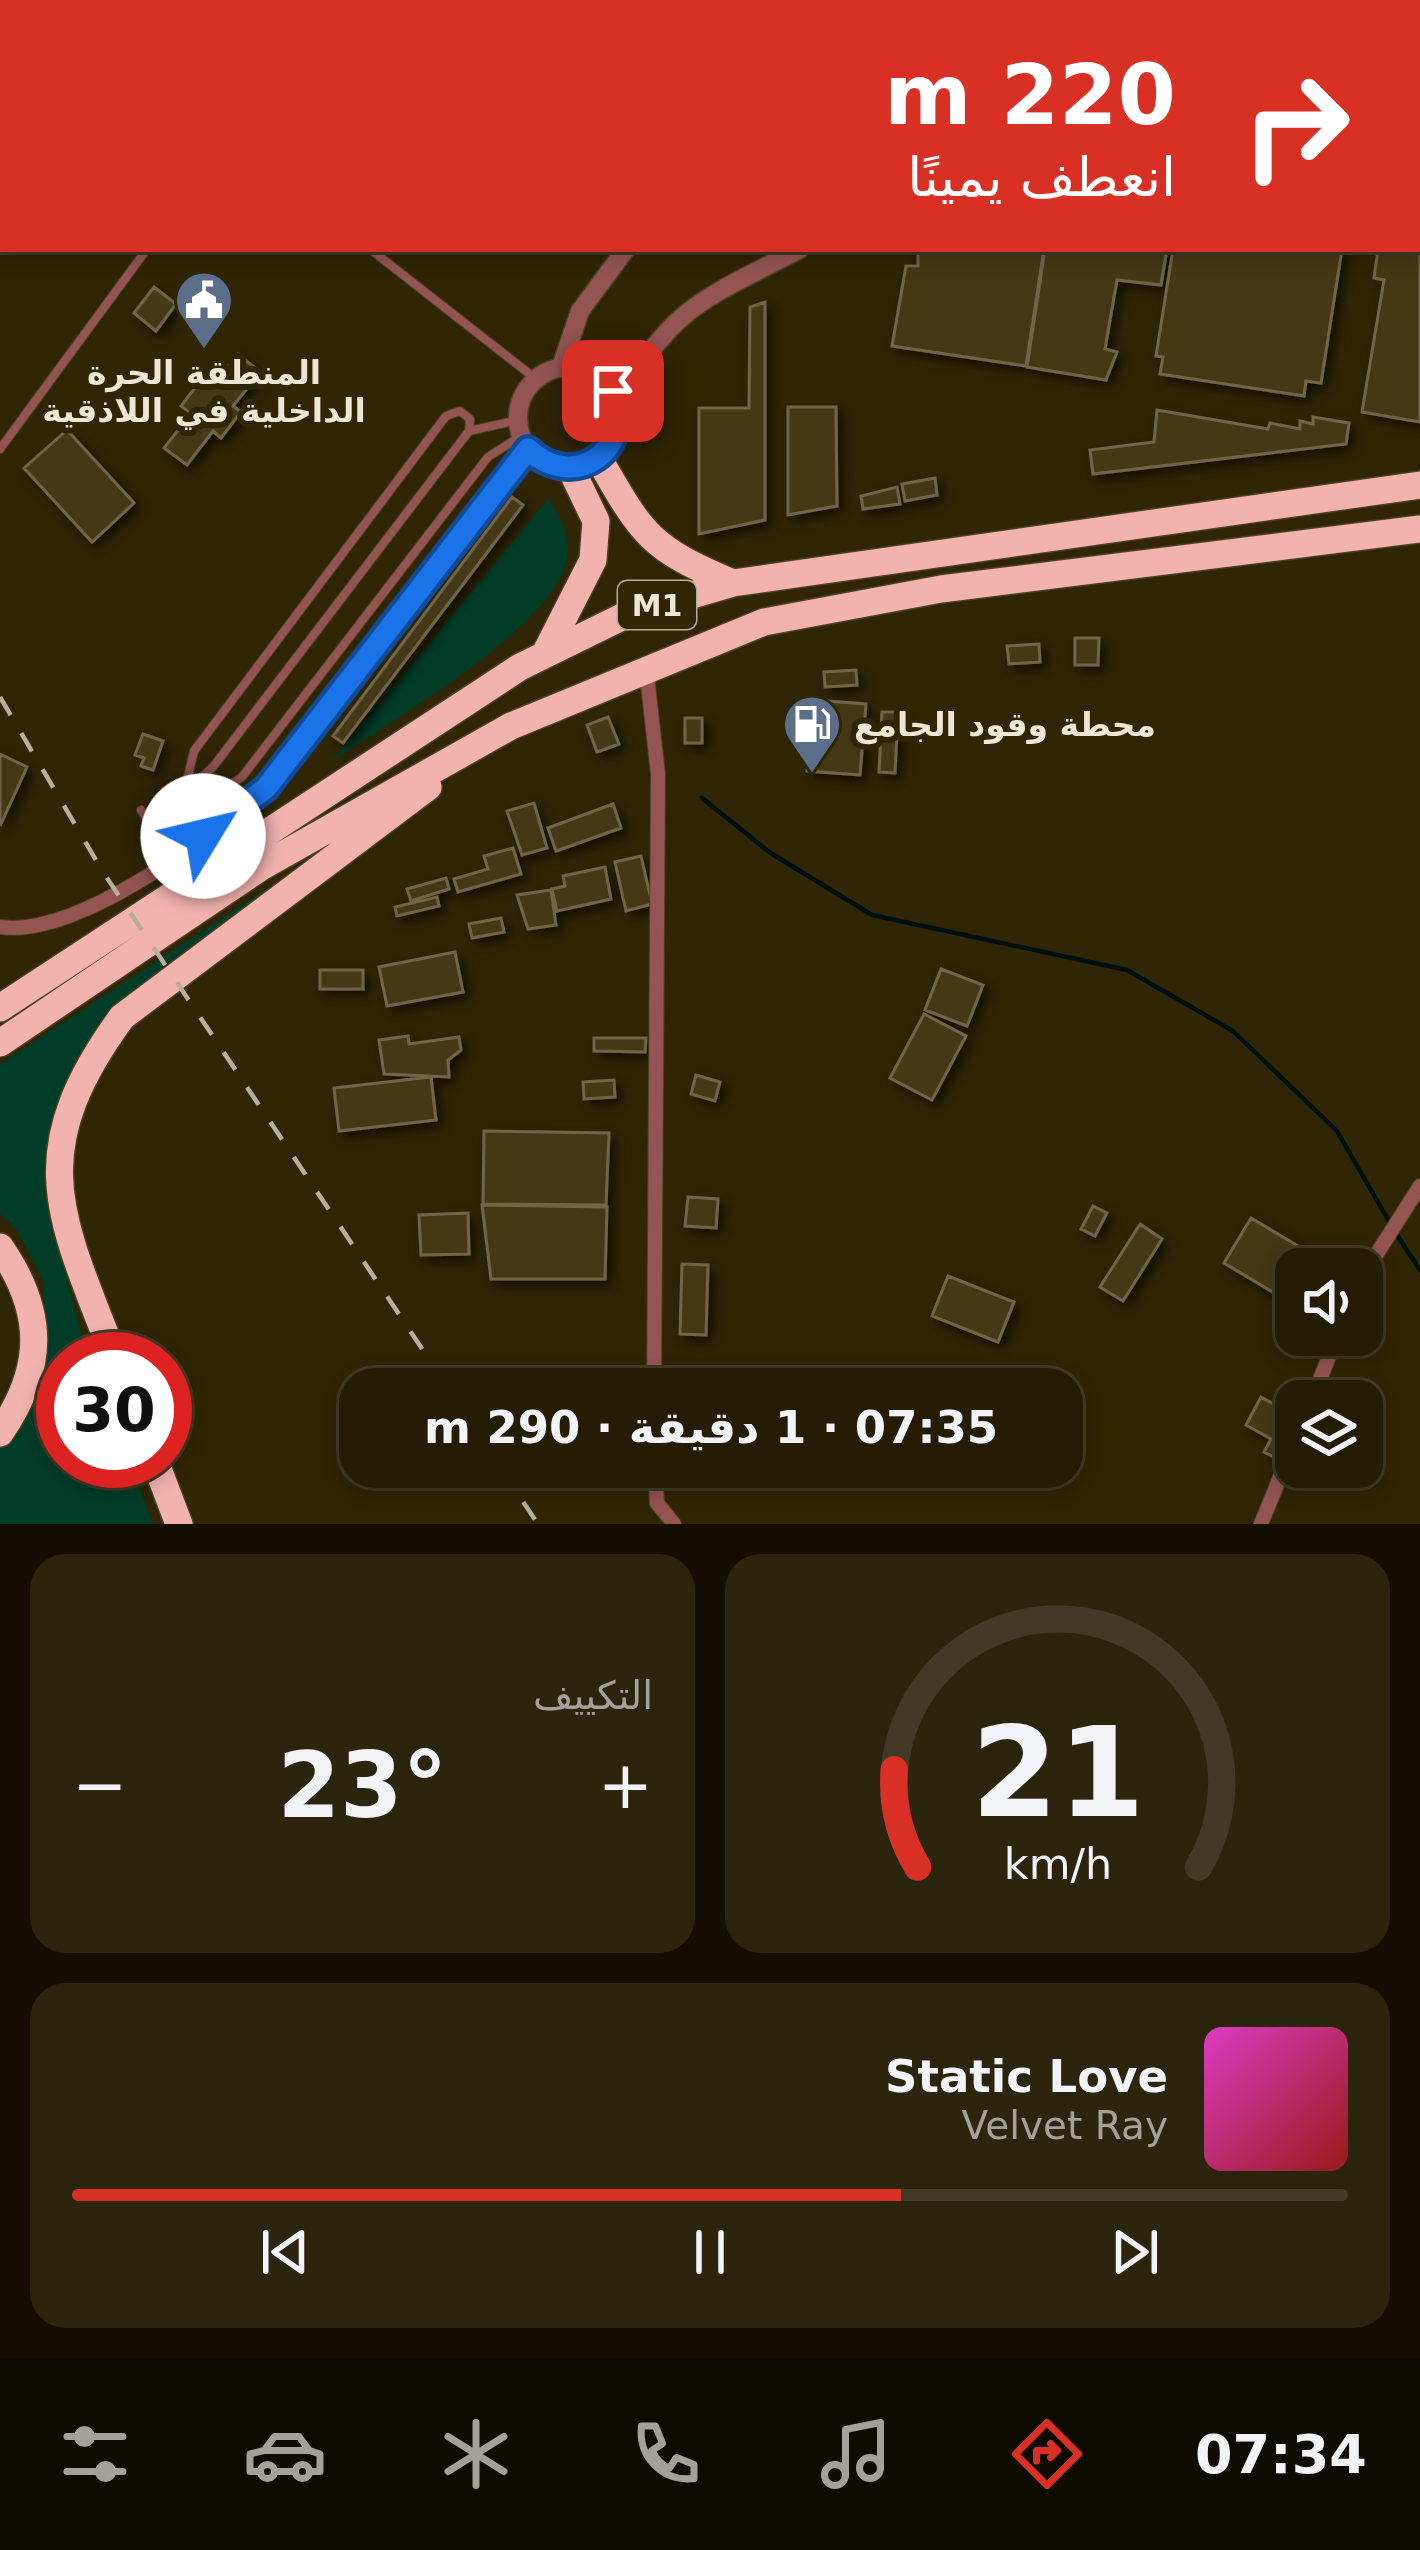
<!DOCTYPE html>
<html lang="ar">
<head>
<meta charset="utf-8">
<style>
  :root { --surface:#241c04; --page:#2c250e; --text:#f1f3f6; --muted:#a3a19a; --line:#413a26; --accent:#d93025 }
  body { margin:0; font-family:"DejaVu Sans","Noto Sans Arabic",sans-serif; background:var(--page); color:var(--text); direction:rtl; height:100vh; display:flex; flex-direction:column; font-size:45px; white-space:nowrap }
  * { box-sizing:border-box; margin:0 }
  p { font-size:39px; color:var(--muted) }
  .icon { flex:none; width:66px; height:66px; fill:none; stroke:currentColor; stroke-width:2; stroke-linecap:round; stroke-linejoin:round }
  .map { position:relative; height:1524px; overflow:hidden; direction:ltr }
  .panel { display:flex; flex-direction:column; gap:30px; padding:30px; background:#140f02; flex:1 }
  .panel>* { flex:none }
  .guide { position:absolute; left:0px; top:0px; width:1422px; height:252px; box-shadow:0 6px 18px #0003,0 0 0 3px var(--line); direction:rtl; background:#d93025; color:#fff; overflow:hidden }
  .tools { position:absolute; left:1275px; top:1248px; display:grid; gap:24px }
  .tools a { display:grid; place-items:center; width:108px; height:108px; border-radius:24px; background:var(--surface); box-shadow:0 6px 18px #0003,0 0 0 3px var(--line); font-size:60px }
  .speed { position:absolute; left:36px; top:1332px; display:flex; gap:24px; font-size:60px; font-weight:700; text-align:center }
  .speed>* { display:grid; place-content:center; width:156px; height:156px; border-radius:50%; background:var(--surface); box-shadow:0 6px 18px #0003,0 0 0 3px var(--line); line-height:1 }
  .speed .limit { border:18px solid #d22; background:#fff; color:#111 }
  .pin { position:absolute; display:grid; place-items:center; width:102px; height:102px; color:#fff; margin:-51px; border-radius:24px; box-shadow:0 6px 18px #0006 }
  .me { position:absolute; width:132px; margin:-66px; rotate:54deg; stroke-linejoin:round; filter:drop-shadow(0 0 9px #0008) }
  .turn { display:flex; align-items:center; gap:42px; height:252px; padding:0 48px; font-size:54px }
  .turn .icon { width:156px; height:156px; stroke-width:2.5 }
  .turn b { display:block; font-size:84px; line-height:102px }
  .big { font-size:90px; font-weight:700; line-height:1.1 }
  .panel .card { flex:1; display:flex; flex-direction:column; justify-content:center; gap:18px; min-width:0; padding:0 42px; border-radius:36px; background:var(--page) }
  .panel .dial { align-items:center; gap:0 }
  .dial svg { height:312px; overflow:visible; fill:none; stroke:var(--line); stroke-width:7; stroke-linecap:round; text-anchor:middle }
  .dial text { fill:var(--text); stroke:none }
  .song { display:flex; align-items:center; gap:36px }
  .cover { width:144px; height:144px; border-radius:18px; background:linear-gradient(135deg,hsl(310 70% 55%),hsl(0 70% 35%)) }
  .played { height:12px; border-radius:6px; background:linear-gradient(90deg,var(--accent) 65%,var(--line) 65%) }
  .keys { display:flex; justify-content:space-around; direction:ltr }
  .heat { display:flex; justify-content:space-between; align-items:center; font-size:66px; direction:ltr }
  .panel .tiles { flex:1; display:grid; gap:30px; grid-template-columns:1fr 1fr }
  .card:last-child { grid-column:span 2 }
  .trip { position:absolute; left:339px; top:1368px; width:744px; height:120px; border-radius:36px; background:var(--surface); box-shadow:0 6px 18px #0003,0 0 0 3px var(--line); font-weight:700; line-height:120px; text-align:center; direction:rtl }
  .tabs { display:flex; height:192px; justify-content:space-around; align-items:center; background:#0e0b02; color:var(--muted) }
  .tabs .icon { width:84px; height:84px }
  .tabs .active { color:var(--accent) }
  .tabs b { font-size:54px; color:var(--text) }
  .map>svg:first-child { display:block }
  .green { fill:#003d29 }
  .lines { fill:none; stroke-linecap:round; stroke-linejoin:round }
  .stream { stroke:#000f11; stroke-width:4.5 }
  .building { fill:#453918; stroke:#716546; stroke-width:3; filter:url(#shadow) }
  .service-casing { stroke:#4b4022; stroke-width:10 }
  .minor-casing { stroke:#4b4022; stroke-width:16 }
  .tertiary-casing { stroke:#4b4022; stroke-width:21 }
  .motorway-casing { stroke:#4b4022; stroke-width:30 }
  .service { stroke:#935452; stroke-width:8 }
  .minor { stroke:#935452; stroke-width:14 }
  .tertiary { stroke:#935452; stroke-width:18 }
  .motorway { stroke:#f2b3af; stroke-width:27 }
  .rail { stroke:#b7af99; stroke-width:4.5; stroke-dasharray:21 21; stroke-linecap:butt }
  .route-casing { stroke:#114b97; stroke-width:30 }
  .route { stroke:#1a73e8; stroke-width:21 }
  .labels { text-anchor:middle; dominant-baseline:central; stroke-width:12; stroke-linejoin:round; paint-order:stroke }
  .shield { fill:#302505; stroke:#b5ad97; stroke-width:3 }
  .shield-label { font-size:30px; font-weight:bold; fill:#eee7d6 }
  .poi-label { font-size:33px; font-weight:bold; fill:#eee7d6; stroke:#302505 }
</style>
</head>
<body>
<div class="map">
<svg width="1420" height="1524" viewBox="0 0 1420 1524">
  <defs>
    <filter id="shadow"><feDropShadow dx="5.5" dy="5.5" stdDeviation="6" flood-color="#0009"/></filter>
  </defs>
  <rect width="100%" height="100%" fill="#302505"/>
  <path class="green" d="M549,498C560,518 571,535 567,559C555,627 390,721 331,762Z
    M280,880C68,1050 0,1065 89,1359H63V1461H129L153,1524H0V1444L46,1369L43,1280L17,1230L0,1214V1064Z"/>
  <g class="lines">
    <path class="stream" d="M702,798L769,852L872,915L1127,970L1233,1031L1337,1131L1390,1223
      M1395,1232L1420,1270"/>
  </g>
  <path class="building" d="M0,0L62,3H3L0,92Z
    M1420,201V422L1362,412L1384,280L1374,278L1378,249H1419Z
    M918,249H1044L1026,366L892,346L906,266H918Z
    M1045,249H1167L1161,285L1117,280L1105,349L1117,352L1106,380L1027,367Z
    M1173,249H1342L1321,383L1306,381L1304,396L1160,374L1163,357L1156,356Z
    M154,287L176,304L156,331L134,313Z
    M765,302V520L699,534V408H749L750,307Z
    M238,354L260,372L233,406L241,412L221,438L213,431L187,465L164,448L191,414L181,406L204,376L214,384Z
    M788,407H836L837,506L788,515Z
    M1157,410L1268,429L1270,423L1300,429V421L1313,424V417L1349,423L1346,444L1093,474L1090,450L1154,442Z
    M67,430L134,503L92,542L24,468Z
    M935,478L937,495L905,501L902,484Z
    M897,487L900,504L863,509L861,496Z
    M512,497L523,505L343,743L333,736Z
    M1075,638H1099L1098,665H1075Z
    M1039,644L1040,662L1009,664L1007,646Z
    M856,670L857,685L825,687L824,672Z
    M813,700L866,704L860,775L807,771Z
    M882,712H898L895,773L879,772Z
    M608,717L619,744L597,752L587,725Z
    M685,718H702V743H685Z
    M143,734L163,741L153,770L141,766L144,758L135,755Z
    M0,754L27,767L0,826Z
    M534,803L547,848L522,855L507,811Z
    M613,804L621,828L556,851L548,828Z
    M179,806L192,821L178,833L165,818Z
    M513,848L521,874L458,892L454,879L488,869L484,856Z
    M641,856L652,904L626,911L615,862Z
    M605,867L611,899L557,911L552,889L565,886L563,876Z
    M446,878L449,889L411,901L407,889Z
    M551,890L556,925L528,929L517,895Z
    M437,897L439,906L397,916L395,907Z
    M501,918L504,932L472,938L469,924Z
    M455,952L463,992L387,1006L379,967Z
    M941,969L983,985L967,1026L925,1010Z
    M320,970H363V989H320Z
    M924,1014L966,1036L932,1100L890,1078Z
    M408,1036L409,1044L459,1037L461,1050L448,1060L449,1077L384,1074L379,1040Z
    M594,1038H646L645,1052L594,1051Z
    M696,1075L720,1082L715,1101L691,1094Z
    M431,1077L436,1120L339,1131L334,1088Z
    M614,1080L615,1097L584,1099L583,1082Z
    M484,1131L609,1133L606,1205L483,1204Z
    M688,1197L718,1199L716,1228L685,1226Z
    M482,1205L607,1207L605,1279H491Z
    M1093,1206L1107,1213L1095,1236L1081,1229Z
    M468,1213L469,1254L421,1255L419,1215Z
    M1251,1218L1325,1262L1321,1269H1296V1306L1224,1263Z
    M1140,1224L1162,1239L1123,1301L1100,1287Z
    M682,1264L708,1265L706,1335L680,1334Z
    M948,1276L1014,1302L998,1342L932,1316Z
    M1261,1397L1295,1416L1276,1458L1264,1452L1271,1439L1246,1425Z"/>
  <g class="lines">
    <defs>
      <path id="service" d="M103,3L106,0
        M330,3L332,0
        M0,138L3,134
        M370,249L536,379
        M518,420L469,431L213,767L184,793L183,802L198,807L242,777L488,457L521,436
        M0,449L147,249
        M184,793L194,751L446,416L460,411L470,419L469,431
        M141,810L171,857"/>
      <path id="minor" d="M646,667L658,774L654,1389
        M0,927C76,938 210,838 266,788L528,449
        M1362,1277L1420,1186
        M1311,1401L1338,1335
        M655,1467L657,1503L674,1524
        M1261,1524L1296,1438"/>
      <path id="tertiary" d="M1067,0L1068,3
        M812,3L815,0
        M1270,3L1276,0
        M561,367L580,311L626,249
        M518 418a51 51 0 1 1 102 0a51 51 0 1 1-102 0Z
        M618,405C668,307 708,297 800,249"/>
      <path id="motorway" d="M599,459C643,536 650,548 733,583
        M545,654L593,560L596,521L571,469
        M0,1008L520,667L630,613L733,583L1420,485
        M0,1043L261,867L511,726L764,622L941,589L1420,529
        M0,1247C45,1312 45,1368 0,1433
        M115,1359C59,1215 22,1154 122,1017L428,787
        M155,1461L179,1524"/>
    </defs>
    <use href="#service" class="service-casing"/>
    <use href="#minor" class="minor-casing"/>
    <use href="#tertiary" class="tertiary-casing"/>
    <use href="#motorway" class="motorway-casing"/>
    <use href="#service" class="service"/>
    <use href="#minor" class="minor"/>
    <use href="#tertiary" class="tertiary"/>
    <use href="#motorway" class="motorway"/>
    <path class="rail" d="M0,697L103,872L449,1389
      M500,1467L538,1524"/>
  </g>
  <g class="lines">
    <defs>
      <path id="route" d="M203,836L266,788L528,449C574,493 636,449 613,391"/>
    </defs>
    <use href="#route" class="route-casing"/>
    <use href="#route" class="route"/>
  </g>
  <defs>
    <symbol id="civic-pin" viewBox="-11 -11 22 30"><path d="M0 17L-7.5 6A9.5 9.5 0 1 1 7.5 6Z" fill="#5c6f8a" stroke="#302505"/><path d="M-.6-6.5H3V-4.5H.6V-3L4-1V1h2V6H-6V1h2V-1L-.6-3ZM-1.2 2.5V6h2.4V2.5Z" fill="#fff"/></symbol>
    <symbol id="fuel-pin" viewBox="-11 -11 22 30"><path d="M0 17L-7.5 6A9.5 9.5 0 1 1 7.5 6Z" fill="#5c6f8a" stroke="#302505"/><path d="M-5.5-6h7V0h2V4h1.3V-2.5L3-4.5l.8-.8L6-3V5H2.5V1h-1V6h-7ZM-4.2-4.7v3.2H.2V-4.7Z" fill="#fff"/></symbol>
  </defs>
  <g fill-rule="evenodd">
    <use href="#civic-pin" x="171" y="267" width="66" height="90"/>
    <use href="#fuel-pin" x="779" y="691" width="66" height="90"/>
  </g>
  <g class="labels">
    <rect class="shield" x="618" y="581" width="78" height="48" rx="9"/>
    <g class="shield-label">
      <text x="657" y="605">M1</text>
    </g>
    <g class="poi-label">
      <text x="204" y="372">المنطقة الحرة<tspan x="204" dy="38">الداخلية في اللاذقية</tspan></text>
      <text x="854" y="724" text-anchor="start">محطة وقود الجامع</text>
    </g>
  </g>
</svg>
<div class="tools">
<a><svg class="icon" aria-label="sound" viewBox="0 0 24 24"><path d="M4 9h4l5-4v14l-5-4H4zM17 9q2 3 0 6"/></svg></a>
<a><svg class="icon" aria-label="layers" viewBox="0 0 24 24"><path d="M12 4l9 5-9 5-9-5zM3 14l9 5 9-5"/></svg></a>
</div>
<div class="speed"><div class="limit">30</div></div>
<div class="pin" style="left:613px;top:391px;background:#d93025"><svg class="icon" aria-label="arrive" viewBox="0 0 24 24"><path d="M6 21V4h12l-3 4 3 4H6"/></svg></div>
<svg class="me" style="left:203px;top:836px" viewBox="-20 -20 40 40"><circle r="19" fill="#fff"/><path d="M0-13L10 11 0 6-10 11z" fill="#1a73e8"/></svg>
<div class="trip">07:35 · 1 دقيقة · 290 m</div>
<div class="guide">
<div class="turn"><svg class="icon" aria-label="right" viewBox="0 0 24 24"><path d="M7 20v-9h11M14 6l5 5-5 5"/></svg><div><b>220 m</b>انعطف يمينًا</div></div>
</div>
</div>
<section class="panel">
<div class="tiles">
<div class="card dial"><svg viewBox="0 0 100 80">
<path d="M14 69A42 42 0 1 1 86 69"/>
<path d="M14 69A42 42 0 0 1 8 44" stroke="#d93025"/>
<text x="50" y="56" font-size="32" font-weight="700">21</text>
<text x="50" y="72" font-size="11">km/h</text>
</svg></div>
<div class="card"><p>التكييف</p>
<div class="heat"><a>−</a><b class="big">23°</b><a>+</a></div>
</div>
<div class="card">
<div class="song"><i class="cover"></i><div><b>Static Love</b><p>Velvet Ray</p></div></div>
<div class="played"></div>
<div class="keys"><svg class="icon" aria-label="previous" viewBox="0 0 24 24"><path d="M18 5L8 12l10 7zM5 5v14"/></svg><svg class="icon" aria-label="pause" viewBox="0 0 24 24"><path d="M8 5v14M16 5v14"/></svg><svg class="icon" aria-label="next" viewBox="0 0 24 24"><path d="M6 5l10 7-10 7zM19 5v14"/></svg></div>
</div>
</div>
</section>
<nav class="tabs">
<b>07:34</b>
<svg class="icon active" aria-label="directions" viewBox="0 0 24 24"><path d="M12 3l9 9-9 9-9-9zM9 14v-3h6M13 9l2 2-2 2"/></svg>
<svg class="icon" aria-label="music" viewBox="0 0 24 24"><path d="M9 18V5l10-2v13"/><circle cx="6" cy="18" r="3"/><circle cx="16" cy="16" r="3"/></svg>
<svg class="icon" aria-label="phone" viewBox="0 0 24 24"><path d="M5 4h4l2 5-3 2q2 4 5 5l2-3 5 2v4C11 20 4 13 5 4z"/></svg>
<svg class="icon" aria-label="climate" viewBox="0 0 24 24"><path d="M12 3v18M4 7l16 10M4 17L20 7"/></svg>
<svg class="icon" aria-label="car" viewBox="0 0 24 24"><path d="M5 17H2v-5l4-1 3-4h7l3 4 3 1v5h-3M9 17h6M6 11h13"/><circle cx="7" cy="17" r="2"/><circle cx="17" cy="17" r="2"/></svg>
<svg class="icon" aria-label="filters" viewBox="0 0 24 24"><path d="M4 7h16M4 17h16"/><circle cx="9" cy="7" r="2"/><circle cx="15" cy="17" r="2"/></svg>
</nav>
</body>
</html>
